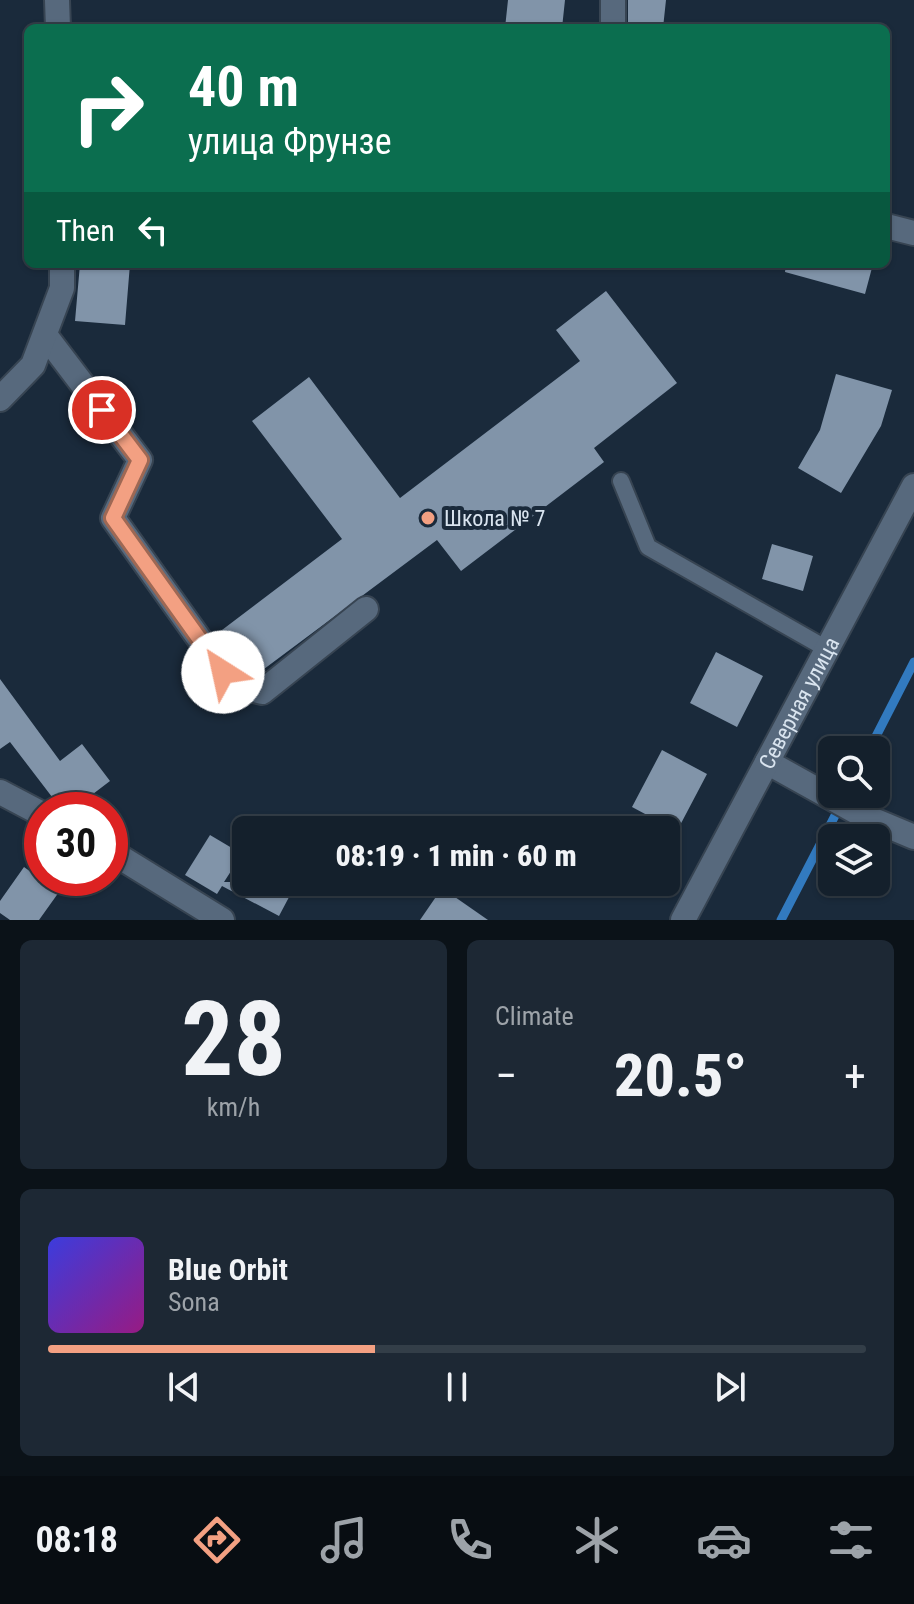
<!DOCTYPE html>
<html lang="en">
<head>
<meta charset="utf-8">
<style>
  :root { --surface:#14202c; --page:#1d2834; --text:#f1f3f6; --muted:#9da3a9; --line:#333e48; --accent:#f3a082 }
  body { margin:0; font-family:"Roboto Condensed",sans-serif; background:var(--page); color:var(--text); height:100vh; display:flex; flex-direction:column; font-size:30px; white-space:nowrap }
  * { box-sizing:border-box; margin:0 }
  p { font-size:26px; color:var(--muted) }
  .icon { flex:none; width:44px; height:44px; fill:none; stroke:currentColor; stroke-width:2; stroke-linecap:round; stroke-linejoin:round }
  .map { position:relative; height:920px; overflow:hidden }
  .panel { display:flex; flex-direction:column; gap:20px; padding:20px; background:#0b1218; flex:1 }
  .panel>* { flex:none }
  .hud { position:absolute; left:24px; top:24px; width:866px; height:244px; border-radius:12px; box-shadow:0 2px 6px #0004,0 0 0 2px var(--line); background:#0b6e4f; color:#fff; overflow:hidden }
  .tools { position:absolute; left:818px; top:736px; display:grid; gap:16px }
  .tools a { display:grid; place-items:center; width:72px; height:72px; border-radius:12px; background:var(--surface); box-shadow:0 2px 6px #0004,0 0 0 2px var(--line); font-size:40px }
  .speed { position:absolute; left:24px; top:792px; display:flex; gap:16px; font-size:40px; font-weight:700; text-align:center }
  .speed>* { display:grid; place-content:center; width:104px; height:104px; border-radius:50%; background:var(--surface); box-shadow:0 2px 6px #0004,0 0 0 2px var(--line); line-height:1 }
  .speed .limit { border:12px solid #d22; background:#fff; color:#111 }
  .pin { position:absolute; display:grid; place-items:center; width:68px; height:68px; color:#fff; margin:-34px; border:4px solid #fff; border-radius:50%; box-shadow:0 2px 8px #0007 }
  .me { position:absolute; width:88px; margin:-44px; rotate:325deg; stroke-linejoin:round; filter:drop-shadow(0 0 6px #0008) }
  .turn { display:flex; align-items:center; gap:28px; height:168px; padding:0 32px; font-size:36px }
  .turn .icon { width:104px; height:104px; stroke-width:2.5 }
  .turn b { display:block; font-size:56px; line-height:68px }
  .then { display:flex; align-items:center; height:76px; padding:0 32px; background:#0003; gap:16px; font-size:30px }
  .big { font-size:60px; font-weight:800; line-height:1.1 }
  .panel .widget { flex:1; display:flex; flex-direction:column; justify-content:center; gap:12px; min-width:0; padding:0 28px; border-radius:12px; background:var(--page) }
  .panel .dial { align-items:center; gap:0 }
  .dial b { font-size:104px; line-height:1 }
  .song { display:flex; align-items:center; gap:24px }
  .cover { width:96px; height:96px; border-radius:12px; background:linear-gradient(135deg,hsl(240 70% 55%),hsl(310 70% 35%)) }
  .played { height:8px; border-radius:4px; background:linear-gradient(90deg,var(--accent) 40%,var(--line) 40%) }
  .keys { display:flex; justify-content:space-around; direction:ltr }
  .heat { display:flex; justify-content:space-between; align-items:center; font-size:44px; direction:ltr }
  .panel .tiles { flex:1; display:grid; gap:20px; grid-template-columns:1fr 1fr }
  .widget:last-child { grid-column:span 2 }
  .trip { position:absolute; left:232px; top:816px; width:448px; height:80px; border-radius:12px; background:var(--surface); box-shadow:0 2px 6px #0004,0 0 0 2px var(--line); font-weight:800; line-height:80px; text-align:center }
  .dock { display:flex; height:128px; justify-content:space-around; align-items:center; background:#080d12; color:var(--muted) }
  .dock .icon { width:56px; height:56px }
  .dock .active { color:var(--accent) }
  .dock b { font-size:36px; color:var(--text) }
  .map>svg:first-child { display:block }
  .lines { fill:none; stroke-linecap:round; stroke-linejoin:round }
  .stream { stroke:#327abf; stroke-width:9 }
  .building { fill:#8194a9 }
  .lane-casing { stroke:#374452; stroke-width:20 }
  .street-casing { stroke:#374452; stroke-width:28 }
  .lane { stroke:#57697d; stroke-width:16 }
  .street { stroke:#57697d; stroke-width:24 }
  .route-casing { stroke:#9e6854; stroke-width:20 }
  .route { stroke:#f3a082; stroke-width:14 }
  .poi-dot { fill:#f3a082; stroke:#1a2a3b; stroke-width:3 }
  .labels { text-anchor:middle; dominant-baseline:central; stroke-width:8; stroke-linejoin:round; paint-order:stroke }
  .poi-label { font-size:22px; fill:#d9e4ef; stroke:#1a2a3b; text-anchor:start }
  .street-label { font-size:22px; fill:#d9e4ef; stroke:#1a2a3b }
</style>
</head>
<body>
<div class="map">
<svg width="914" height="920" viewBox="0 0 914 920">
  <rect width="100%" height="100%" fill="#1a2a3b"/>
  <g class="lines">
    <path class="stream" d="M869,750L914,662
      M781,920L841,804"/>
  </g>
  <path class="building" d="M508,0H565L562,28H505Z
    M628,0H666L663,28H628Z
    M80,264H130L125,325L75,321Z
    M786,264H873L865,294L785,272Z
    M606,291L677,383L594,448L604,462L461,571L437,540L256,675L222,630L342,539L252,421L309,377L400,498L580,361L556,330Z
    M836,374L892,390L881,426L841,493L798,468L820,430Z
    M772,544L813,556L803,591L762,579Z
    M716,652L763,676L737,727L690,703Z
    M0,679L60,761L82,744L110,781L72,810H62L10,742L0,749Z
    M662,750L707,774L677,831L632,807Z
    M210,835L242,854L224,882H297L279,916L222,886L217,894L185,875Z
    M24,867L59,892L39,920H10L0,913V901Z
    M442,888L488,920H420Z"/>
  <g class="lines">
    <defs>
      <path id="lane" d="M621,481L648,547L827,649"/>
      <g id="street">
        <path d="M57,0L58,28"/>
        <path d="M613,0V28"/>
        <path d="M886,226L914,233"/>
        <path d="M45,335L140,460L113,518L223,672L239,686L262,692L366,609"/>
        <path d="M0,399L33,365L62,288V264"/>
        <path d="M767,762L864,816L914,837"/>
        <path d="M0,792L42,814"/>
        <path d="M110,851L222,920"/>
        <path id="s1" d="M683,920L914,486"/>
      </g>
    </defs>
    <use href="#lane" class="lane-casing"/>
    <use href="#street" class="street-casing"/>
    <use href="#lane" class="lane"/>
    <use href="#street" class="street"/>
  </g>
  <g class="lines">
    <defs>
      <path id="route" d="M102,410L140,460L113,518L223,672"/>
    </defs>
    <use href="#route" class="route-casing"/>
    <use href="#route" class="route"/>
  </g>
  <circle class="poi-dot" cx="428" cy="518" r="8"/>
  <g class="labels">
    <g class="poi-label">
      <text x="444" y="518">Школа № 7</text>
    </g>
    <g class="street-label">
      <text stroke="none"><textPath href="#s1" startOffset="246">Северная улица</textPath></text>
    </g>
  </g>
</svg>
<div class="tools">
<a><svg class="icon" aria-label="search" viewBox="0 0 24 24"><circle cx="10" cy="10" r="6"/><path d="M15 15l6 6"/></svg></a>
<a><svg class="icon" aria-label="layers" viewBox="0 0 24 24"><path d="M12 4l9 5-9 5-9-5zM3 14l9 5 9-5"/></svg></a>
</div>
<div class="speed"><div class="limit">30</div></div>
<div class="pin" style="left:102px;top:410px;background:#d93025"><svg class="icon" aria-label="arrive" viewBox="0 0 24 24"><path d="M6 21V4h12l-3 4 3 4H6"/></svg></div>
<svg class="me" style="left:223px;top:672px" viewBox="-20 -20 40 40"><circle r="19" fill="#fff"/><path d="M0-13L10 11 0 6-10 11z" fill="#f3a082"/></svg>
<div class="trip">08:19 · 1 min · 60 m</div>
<div class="hud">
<div class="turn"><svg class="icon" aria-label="right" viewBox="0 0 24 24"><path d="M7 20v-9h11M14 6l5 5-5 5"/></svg><div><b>40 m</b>улица Фрунзе</div></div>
<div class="then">Then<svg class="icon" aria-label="left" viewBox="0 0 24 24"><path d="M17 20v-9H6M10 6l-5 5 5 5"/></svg></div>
</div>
</div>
<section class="panel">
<div class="tiles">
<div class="widget dial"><b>28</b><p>km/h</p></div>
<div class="widget"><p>Climate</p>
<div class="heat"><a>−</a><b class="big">20.5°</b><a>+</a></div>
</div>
<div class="widget">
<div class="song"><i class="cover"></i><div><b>Blue Orbit</b><p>Sona</p></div></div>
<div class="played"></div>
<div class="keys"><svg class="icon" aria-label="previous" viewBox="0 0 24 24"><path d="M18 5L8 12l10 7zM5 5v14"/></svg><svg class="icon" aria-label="pause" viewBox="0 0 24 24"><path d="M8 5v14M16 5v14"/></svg><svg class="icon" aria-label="next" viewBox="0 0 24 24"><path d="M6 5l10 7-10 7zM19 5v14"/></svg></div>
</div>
</div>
</section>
<nav class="dock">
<b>08:18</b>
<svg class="icon active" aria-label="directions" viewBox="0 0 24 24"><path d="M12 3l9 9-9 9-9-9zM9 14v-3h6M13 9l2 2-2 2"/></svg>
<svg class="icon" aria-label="music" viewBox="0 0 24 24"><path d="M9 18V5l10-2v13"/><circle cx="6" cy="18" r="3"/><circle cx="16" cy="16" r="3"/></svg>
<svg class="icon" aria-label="phone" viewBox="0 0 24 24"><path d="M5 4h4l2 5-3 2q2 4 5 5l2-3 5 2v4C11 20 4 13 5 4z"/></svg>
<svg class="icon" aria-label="climate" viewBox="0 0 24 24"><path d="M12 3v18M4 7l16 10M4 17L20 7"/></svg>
<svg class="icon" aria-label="car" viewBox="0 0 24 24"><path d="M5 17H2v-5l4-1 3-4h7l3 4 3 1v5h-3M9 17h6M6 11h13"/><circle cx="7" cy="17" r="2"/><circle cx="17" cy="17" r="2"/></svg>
<svg class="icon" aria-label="filters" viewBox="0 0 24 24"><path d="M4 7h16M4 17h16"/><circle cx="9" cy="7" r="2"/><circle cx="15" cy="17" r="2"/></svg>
</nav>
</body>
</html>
